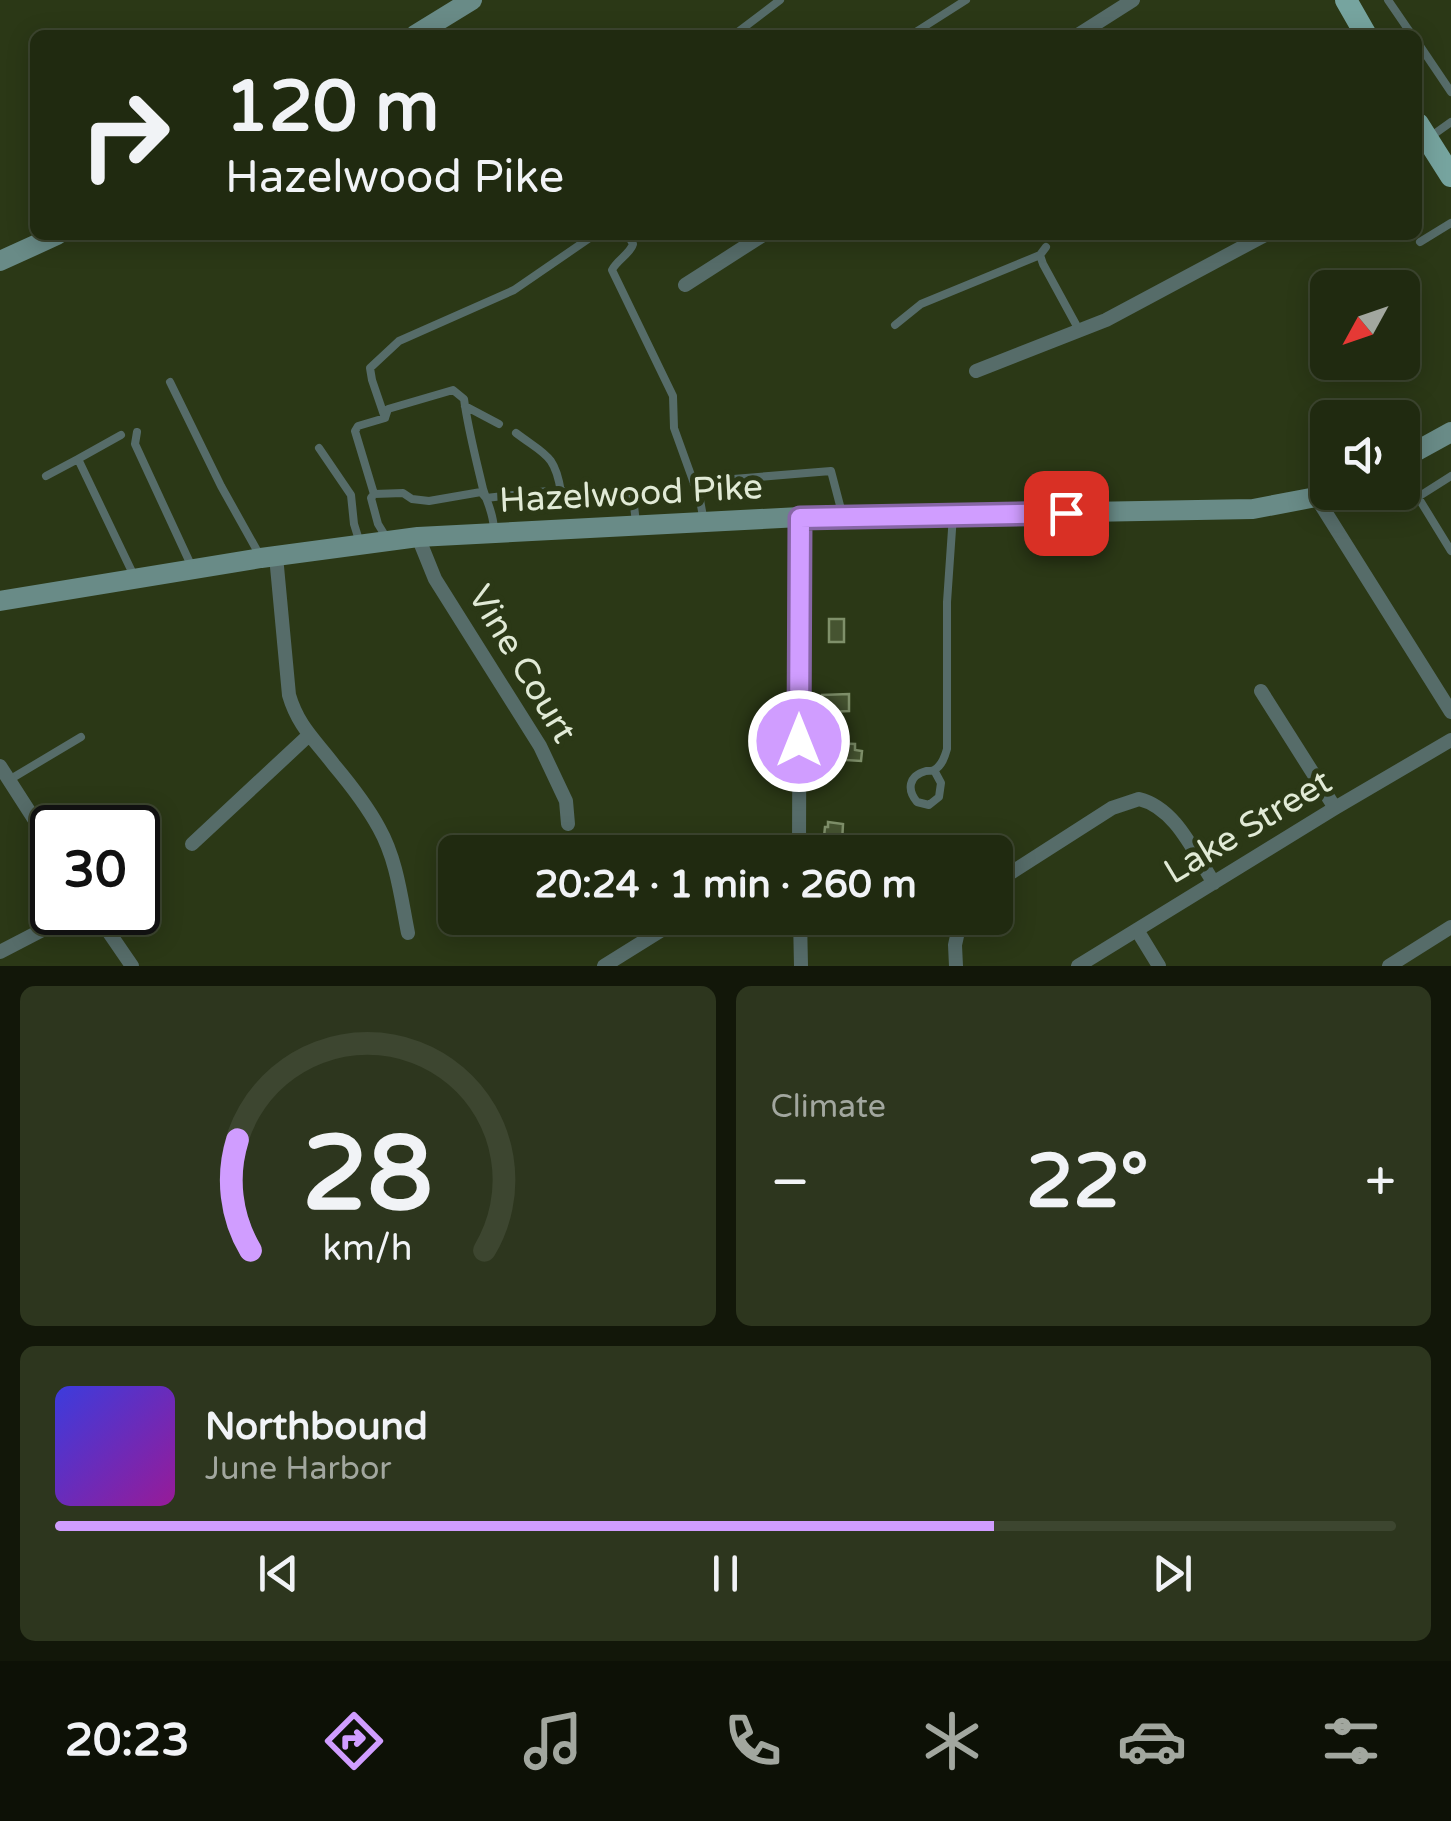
<!DOCTYPE html>
<html lang="en">
<head>
<meta charset="utf-8">
<style>
  :root { --surface:#202a10; --page:#2d361e; --text:#f1f3f6; --muted:#a2a79f; --line:#3d4630; --accent:#d09dff }
  body { margin:0; font-family:"Varela Round",sans-serif; background:var(--page); color:var(--text); height:100vh; display:flex; flex-direction:column; font-size:38px; white-space:nowrap }
  * { box-sizing:border-box; margin:0 }
  p { font-size:32px; color:var(--muted) }
  .icon { flex:none; width:55px; height:55px; fill:none; stroke:currentColor; stroke-width:2; stroke-linecap:round; stroke-linejoin:round }
  .map { position:relative; height:966px; overflow:hidden }
  .side { display:flex; flex-direction:column; gap:20px; padding:20px; background:#121709; flex:1 }
  .side>* { flex:none }
  .hud { position:absolute; left:30px; top:30px; width:1392px; height:210px; border-radius:15px; box-shadow:0 5px 25px #0003,0 0 0 2px var(--line); background:#202a10; color:var(--text); overflow:hidden }
  .needle { width:65px; rotate:230deg }
  .buttons { position:absolute; left:1310px; top:270px; display:grid; gap:20px }
  .buttons a { display:grid; place-items:center; width:110px; height:110px; border-radius:15px; background:var(--surface); box-shadow:0 5px 25px #0003,0 0 0 2px var(--line); font-size:50px }
  .speed { position:absolute; left:30px; top:805px; display:flex; gap:20px; font-size:50px; font-weight:700; text-align:center }
  .speed>* { display:grid; place-content:center; width:130px; height:130px; border-radius:50%; background:var(--surface); box-shadow:0 5px 25px #0003,0 0 0 2px var(--line); line-height:1 }
  .speed .limit { border:5px solid #111; border-radius:15px; background:#fff; color:#111 }
  .pin { position:absolute; display:grid; place-items:center; width:85px; height:85px; color:#fff; margin:-42px; border-radius:20px; box-shadow:0 5px 15px #0006 }
  .me { position:absolute; width:110px; margin:-55px; rotate:0deg; stroke-linejoin:round; filter:drop-shadow(0 0 8px #0008) }
  .turn { display:flex; align-items:center; gap:35px; height:210px; padding:0 30px; font-size:45px }
  .turn .icon { width:130px; height:130px; stroke-width:2.5 }
  .turn b { display:block; font-size:70px; line-height:85px }
  .big { font-size:75px; font-weight:800; line-height:1.1 }
  .side .card { flex:1; display:flex; flex-direction:column; justify-content:center; gap:15px; min-width:0; padding:0 35px; border-radius:15px; background:var(--page) }
  .side .dial { align-items:center; gap:0 }
  .dial svg { height:260px; overflow:visible; fill:none; stroke:var(--line); stroke-width:7; stroke-linecap:round; text-anchor:middle }
  .dial text { fill:var(--text); stroke:none }
  .song { display:flex; align-items:center; gap:30px }
  .cover { width:120px; height:120px; border-radius:15px; background:linear-gradient(135deg,hsl(240 70% 55%),hsl(300 70% 35%)) }
  .played { height:10px; border-radius:5px; background:linear-gradient(90deg,var(--accent) 70%,var(--line) 70%) }
  .keys { display:flex; justify-content:space-around; direction:ltr }
  .heat { display:flex; justify-content:space-between; align-items:center; font-size:55px; direction:ltr }
  .side .tiles { flex:1; display:grid; gap:20px; grid-template-columns:1fr 1fr }
  .card:last-child { grid-column:span 2 }
  .trip { position:absolute; left:438px; top:835px; width:575px; height:100px; border-radius:15px; background:var(--surface); box-shadow:0 5px 25px #0003,0 0 0 2px var(--line); font-weight:800; line-height:100px; text-align:center }
  .tab-bar { display:flex; height:160px; justify-content:space-around; align-items:center; background:#0d1106; color:var(--muted) }
  .tab-bar .icon { width:70px; height:70px }
  .tab-bar .current { color:var(--accent) }
  .tab-bar b { font-size:45px; color:var(--text) }
  .map>svg:first-child { display:block }
  .building { fill:#465431; stroke:#7f906a; stroke-width:2.5 }
  .lines { fill:none; stroke-linecap:round; stroke-linejoin:round }
  .lane { stroke:#566c69; stroke-width:8 }
  .street { stroke:#566c69; stroke-width:14 }
  .secondary { stroke:#698b87; stroke-width:20 }
  .primary { stroke:#76a49f; stroke-width:22 }
  .route-casing { stroke:#8766a6; stroke-width:25 }
  .route { stroke:#d09dff; stroke-width:18 }
  .labels { text-anchor:middle; dominant-baseline:central; stroke-width:10; stroke-linejoin:round; paint-order:stroke }
  .street-label { font-size:35px; fill:#e1ead6; stroke:#2b3816 }
</style>
</head>
<body>
<div class="map">
<svg width="1451" height="966" viewBox="0 0 1451 966">
  <rect width="100%" height="100%" fill="#2b3816"/>
  <path class="building" d="M829,619H844V642H829Z
    M849,694V711L826,712V705H822V695Z
    M832,743L855,744V750L862,751L861,761L831,759Z
    M828,822L843,824L842,843L827,842V837H824L825,827H828Z"/>
  <g class="lines">
    <path class="lane" d="M1388,0L1412,35
      M734,35L780,0
      M911,35L966,0
      M1418,43L1451,92
      M1430,137L1451,122
      M628,235L633,244C630,254 617,260 612,270L673,396L674,428L700,500L704,522
      M1420,242L1451,223
      M1046,247L1040,255L1043,264L1079,330
      M895,325L921,304L1040,255
      M170,382L221,486L259,554
      M465,406L499,424
      M385,418L372,380L370,368L399,341L514,290L594,235
      M137,432L135,444L191,565
      M516,433C545,455 555,454 561,492
      M319,448L351,495L354,524L359,540
      M78,459L121,435
      M1402,471L1451,551
      M46,476L78,459L135,578
      M694,484L696,482L831,471L842,513
      M374,494L355,431L358,426L385,418L388,409L453,390L464,399C468,429 476,459 483,489C488,505 493,512 494,529
      M1418,497L1451,476
      M386,537L378,524L371,498L374,494L403,493L412,499L429,501L481,492L486,498L548,491H609L625,489L633,497L636,523
      M934,770L941,783L939,797L929,805L917,802C907,790 908,776 926,771C929,771 932,771 934,770C942,766 945,756 947,749V602L953,515
      M9,780L81,737"/>
    <path class="street" d="M1078,35L1133,0
      M685,285L763,235
      M976,371L1106,320L1265,235
      M1316,497L1451,712
      M418,537L435,579L540,746L566,801L568,824
      M276,556L289,695C298,726 315,740 334,765C350,784 367,806 379,828C397,860 401,898 408,933
      M1261,691L1335,808
      M0,766L52,847
      M192,844L309,735
      M799,852L800,517
      M995,883L1112,808L1139,799C1176,808 1194,853 1214,883
      M95,912L132,966
      M800,918L801,966
      M1137,930L1159,966
      M0,952L77,912
      M604,966L681,918
      M956,966L955,945L961,918
      M1078,966L1335,808L1451,740
      M1389,966L1451,927"/>
    <path class="secondary" d="M415,35L472,0
      M0,261L57,235
      M1402,459L1451,432
      M0,601L261,558L418,537L800,517L1253,509L1316,497L1328,492"/>
    <path class="primary" d="M1346,0L1366,35
      M1418,124L1451,176"/>
  </g>
  <g class="lines">
    <defs>
      <path id="route" d="M799,741L800,518L1066,513"/>
    </defs>
    <use href="#route" class="route-casing"/>
    <use href="#route" class="route"/>
  </g>
  <g class="labels">
    <g class="street-label">
      <text transform="translate(631 494) rotate(-3)">Hazelwood Pike</text>
      <text transform="translate(522 664) rotate(59)">Vine Court</text>
      <text transform="translate(1248 827) rotate(-31)">Lake Street</text>
    </g>
  </g>
</svg>
<div class="buttons">
<a><svg class="needle" viewBox="-14 -14 28 28"><path d="M0-13l5 13h-10z" fill="#e53935"/><path d="M0 13l5-13h-10z" fill="#a2a79f"/></svg></a>
<a><svg class="icon" aria-label="sound" viewBox="0 0 24 24"><path d="M4 9h4l5-4v14l-5-4H4zM17 9q2 3 0 6"/></svg></a>
</div>
<div class="speed"><div class="limit">30</div></div>
<div class="pin" style="left:1066px;top:513px;background:#d93025"><svg class="icon" aria-label="arrive" viewBox="0 0 24 24"><path d="M6 21V4h12l-3 4 3 4H6"/></svg></div>
<svg class="me" style="left:799px;top:741px" viewBox="-20 -20 40 40"><circle r="17" fill="#d09dff" stroke="#fff" stroke-width="3"/><path d="M0-11L8 9 0 5-8 9z" fill="#fff"/></svg>
<div class="trip">20:24 · 1 min · 260 m</div>
<div class="hud">
<div class="turn"><svg class="icon" aria-label="right" viewBox="0 0 24 24"><path d="M7 20v-9h11M14 6l5 5-5 5"/></svg><div><b>120 m</b>Hazelwood Pike</div></div>
</div>
</div>
<section class="side">
<div class="tiles">
<div class="card dial"><svg viewBox="0 0 100 80">
<path d="M14 69A42 42 0 1 1 86 69"/>
<path d="M14 69A42 42 0 0 1 10 35" stroke="#d09dff"/>
<text x="50" y="56" font-size="32" font-weight="700">28</text>
<text x="50" y="72" font-size="11">km/h</text>
</svg></div>
<div class="card"><p>Climate</p>
<div class="heat"><a>−</a><b class="big">22°</b><a>+</a></div>
</div>
<div class="card">
<div class="song"><i class="cover"></i><div><b>Northbound</b><p>June Harbor</p></div></div>
<div class="played"></div>
<div class="keys"><svg class="icon" aria-label="previous" viewBox="0 0 24 24"><path d="M18 5L8 12l10 7zM5 5v14"/></svg><svg class="icon" aria-label="pause" viewBox="0 0 24 24"><path d="M8 5v14M16 5v14"/></svg><svg class="icon" aria-label="next" viewBox="0 0 24 24"><path d="M6 5l10 7-10 7zM19 5v14"/></svg></div>
</div>
</div>
</section>
<nav class="tab-bar">
<b>20:23</b>
<svg class="icon current" aria-label="directions" viewBox="0 0 24 24"><path d="M12 3l9 9-9 9-9-9zM9 14v-3h6M13 9l2 2-2 2"/></svg>
<svg class="icon" aria-label="music" viewBox="0 0 24 24"><path d="M9 18V5l10-2v13"/><circle cx="6" cy="18" r="3"/><circle cx="16" cy="16" r="3"/></svg>
<svg class="icon" aria-label="phone" viewBox="0 0 24 24"><path d="M5 4h4l2 5-3 2q2 4 5 5l2-3 5 2v4C11 20 4 13 5 4z"/></svg>
<svg class="icon" aria-label="climate" viewBox="0 0 24 24"><path d="M12 3v18M4 7l16 10M4 17L20 7"/></svg>
<svg class="icon" aria-label="car" viewBox="0 0 24 24"><path d="M5 17H2v-5l4-1 3-4h7l3 4 3 1v5h-3M9 17h6M6 11h13"/><circle cx="7" cy="17" r="2"/><circle cx="17" cy="17" r="2"/></svg>
<svg class="icon" aria-label="filters" viewBox="0 0 24 24"><path d="M4 7h16M4 17h16"/><circle cx="9" cy="7" r="2"/><circle cx="15" cy="17" r="2"/></svg>
</nav>
</body>
</html>
